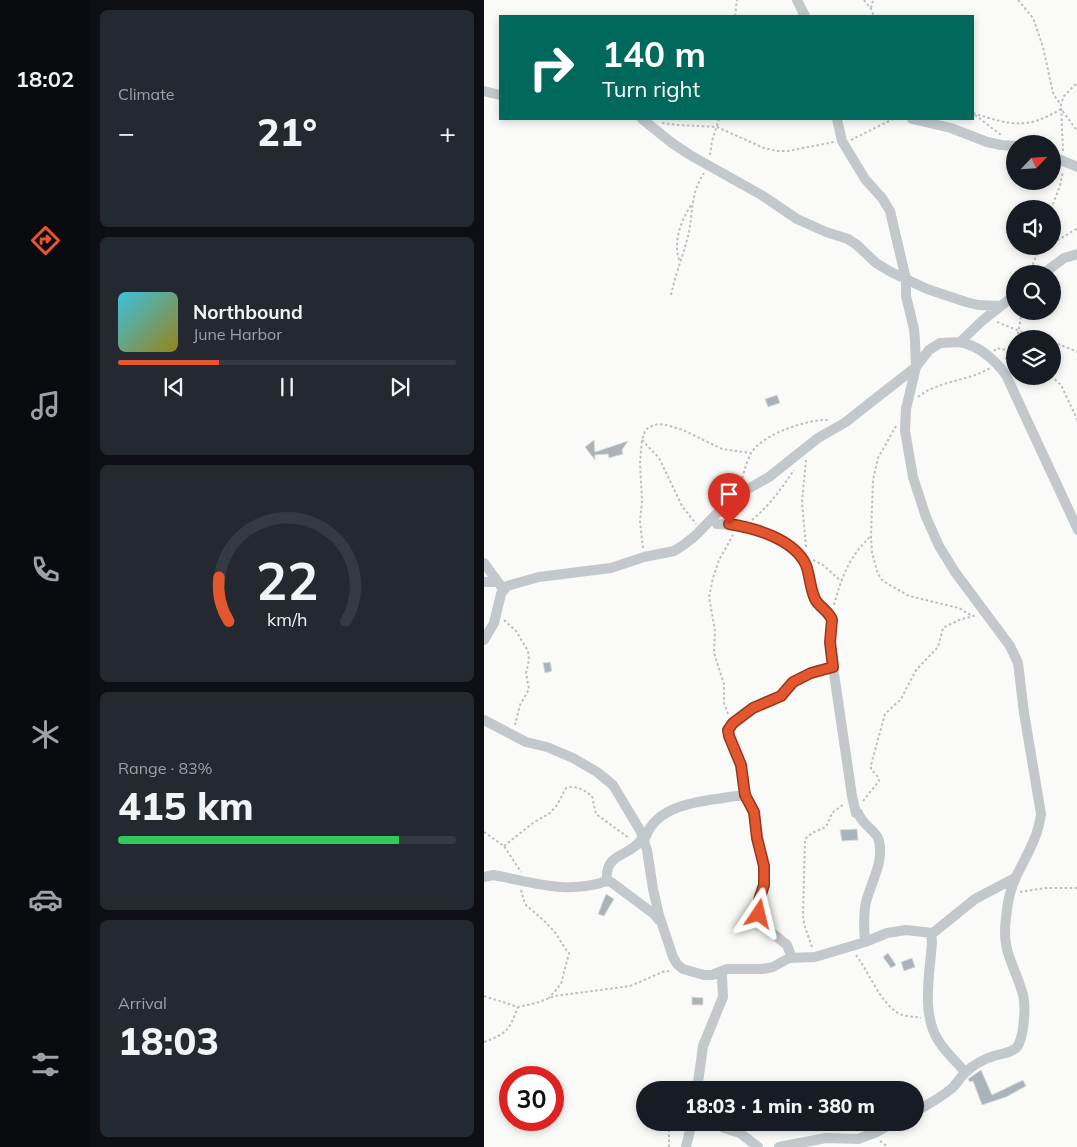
<!DOCTYPE html>
<html lang="en">
<head>
<meta charset="utf-8">
<style>
  :root { --surface:#171b24; --page:#242831; --text:#f1f3f6; --muted:#9ea1a6; --line:#363941; --accent:#e4572e }
  body { margin:0; font-family:Mulish,sans-serif; background:var(--page); color:var(--text); height:100vh; display:flex; flex-direction:column; font-size:19px; white-space:nowrap }
  * { box-sizing:border-box; margin:0 }
  p { font-size:16px; color:var(--muted) }
  .icon { flex:none; width:28px; height:28px; fill:none; stroke:currentColor; stroke-width:2; stroke-linecap:round; stroke-linejoin:round }
  .map { position:relative; flex:1; overflow:hidden }
  .drawer { display:flex; flex-direction:column; gap:10px; padding:10px; background:#0d0f14; width:394px }
  .drawer>* { flex:none }
  .hud { position:absolute; left:15px; top:15px; width:475px; height:105px; border-radius:0px; box-shadow:0 2px 8px #0003; background:#00695c; color:#fff; overflow:hidden }
  .needle { width:32px; rotate:65deg }
  .controls { position:absolute; left:522px; top:135px; display:grid; gap:10px }
  .controls a { display:grid; place-items:center; width:55px; height:55px; border-radius:50%; background:var(--surface); box-shadow:0 2px 8px #0003; font-size:25px }
  .speed { position:absolute; left:15px; top:1066px; display:flex; gap:10px; font-size:25px; font-weight:700; text-align:center }
  .speed>* { display:grid; place-content:center; width:65px; height:65px; border-radius:50%; background:var(--surface); box-shadow:0 2px 8px #0003; line-height:1 }
  .speed .limit { border:8px solid #d22; background:#fff; color:#111 }
  .pin { position:absolute; display:grid; place-items:center; width:42px; height:42px; color:#fff; margin:-51px -21px; border-radius:50% 50% 50% 0; rotate:-45deg; box-shadow:0 0 5px #0007 }
  .pin .icon { rotate:45deg }
  .me { position:absolute; width:55px; margin:-28px; rotate:10deg; stroke-linejoin:round; filter:drop-shadow(0 0 4px #0008) }
  .turn { display:flex; align-items:center; gap:18px; height:105px; padding:0 20px; font-size:22px }
  .turn .icon { width:65px; height:65px; stroke-width:2.5 }
  .turn b { display:block; font-size:35px; line-height:42px }
  .big { font-size:38px; font-weight:800; line-height:1.1 }
  .drawer .tile { flex:1; display:flex; flex-direction:column; justify-content:center; gap:8px; min-width:0; padding:0 18px; border-radius:8px; background:var(--page) }
  .drawer .dial { align-items:center; gap:0 }
  .dial svg { height:130px; overflow:visible; fill:none; stroke:var(--line); stroke-width:7; stroke-linecap:round; text-anchor:middle }
  .dial text { fill:var(--text); stroke:none }
  .song { display:flex; align-items:center; gap:15px }
  .cover { width:60px; height:60px; border-radius:8px; background:linear-gradient(135deg,hsl(190 70% 55%),hsl(50 70% 35%)) }
  .played { height:5px; border-radius:2px; background:linear-gradient(90deg,var(--accent) 30%,var(--line) 30%) }
  .keys { display:flex; justify-content:space-around; direction:ltr }
  .heat { display:flex; justify-content:space-between; align-items:center; font-size:28px; direction:ltr }
  .charge { height:8px; border-radius:4px; background:linear-gradient(90deg,#34c759 83%,var(--line) 0) }
  .trip { position:absolute; left:152px; top:1081px; width:288px; height:50px; border-radius:25px; background:var(--surface); box-shadow:0 2px 8px #0003; font-weight:800; line-height:50px; text-align:center }
  main { display:flex; flex:1; min-height:0 }
  .tab-bar { display:flex; flex-direction:column; width:90px; justify-content:space-around; align-items:center; background:#090b0e; color:var(--muted) }
  .tab-bar .icon { width:35px; height:35px }
  .tab-bar .on { color:var(--accent) }
  .tab-bar b { font-size:22px; color:var(--text) }
  .map>svg:first-child { display:block }
  .building { fill:#aab3b9; stroke:#dcdcda }
  .lines { fill:none; stroke-linecap:round; stroke-linejoin:round }
  .path { stroke:#bbbfc2; stroke-width:2; stroke-dasharray:2.5 2.5; stroke-linecap:butt }
  .minor { stroke:#c3c8cc; stroke-width:10 }
  .route-casing { stroke:#94391e; stroke-width:12 }
  .route { stroke:#e4572e; stroke-width:9 }
</style>
</head>
<body>
<main>
<nav class="tab-bar">
<b>18:02</b>
<svg class="icon on" aria-label="directions" viewBox="0 0 24 24"><path d="M12 3l9 9-9 9-9-9zM9 14v-3h6M13 9l2 2-2 2"/></svg>
<svg class="icon" aria-label="music" viewBox="0 0 24 24"><path d="M9 18V5l10-2v13"/><circle cx="6" cy="18" r="3"/><circle cx="16" cy="16" r="3"/></svg>
<svg class="icon" aria-label="phone" viewBox="0 0 24 24"><path d="M5 4h4l2 5-3 2q2 4 5 5l2-3 5 2v4C11 20 4 13 5 4z"/></svg>
<svg class="icon" aria-label="climate" viewBox="0 0 24 24"><path d="M12 3v18M4 7l16 10M4 17L20 7"/></svg>
<svg class="icon" aria-label="car" viewBox="0 0 24 24"><path d="M5 17H2v-5l4-1 3-4h7l3 4 3 1v5h-3M9 17h6M6 11h13"/><circle cx="7" cy="17" r="2"/><circle cx="17" cy="17" r="2"/></svg>
<svg class="icon" aria-label="filters" viewBox="0 0 24 24"><path d="M4 7h16M4 17h16"/><circle cx="9" cy="7" r="2"/><circle cx="15" cy="17" r="2"/></svg>
</nav>
<section class="drawer">
<div class="tile"><p>Climate</p>
<div class="heat"><a>−</a><b class="big">21°</b><a>+</a></div>
</div>
<div class="tile">
<div class="song"><i class="cover"></i><div><b>Northbound</b><p>June Harbor</p></div></div>
<div class="played"></div>
<div class="keys"><svg class="icon" aria-label="previous" viewBox="0 0 24 24"><path d="M18 5L8 12l10 7zM5 5v14"/></svg><svg class="icon" aria-label="pause" viewBox="0 0 24 24"><path d="M8 5v14M16 5v14"/></svg><svg class="icon" aria-label="next" viewBox="0 0 24 24"><path d="M6 5l10 7-10 7zM19 5v14"/></svg></div>
</div>
<div class="tile dial"><svg viewBox="0 0 100 80">
<path d="M14 69A42 42 0 1 1 86 69"/>
<path d="M14 69A42 42 0 0 1 8 42" stroke="#e4572e"/>
<text x="50" y="56" font-size="32" font-weight="700">22</text>
<text x="50" y="72" font-size="11">km/h</text>
</svg></div>
<div class="tile"><p>Range · 83%</p><b class="big">415 km</b><div class="charge"></div></div>
<div class="tile"><p>Arrival</p><b class="big">18:03</b></div>
</section>
<div class="map">
<svg width="594" height="1147" viewBox="0 0 594 1147">
  <rect width="100%" height="100%" fill="#fafaf8"/>
  <path class="building" d="M293,395L296,403L284,407L281,399Z
    M110,440L111,452L144,441L138,450L139,454L125,458L124,454L111,455V460L101,447Z
    M66,662L68,671L61,673L59,663Z
    M373,829L374,840L358,841L356,830Z
    M122,894L130,899L120,916L114,914Z
    M404,953L412,965L407,968L399,957Z
    M428,958L431,967L420,971L417,962Z
    M208,997L219,998V1005H208Z
    M497,1070L508,1095L539,1080L542,1086L522,1097L498,1105L489,1081L486,1082L484,1079Z"/>
  <g class="lines">
    <path class="path" d="M380,0L387,9L390,16
      M534,0L549,18L559,47L569,93L573,100L577,104
      M387,8L389,0
      M251,16L253,0
      M489,113C526,125 543,130 577,109L594,132
      M491,115L517,135
      M178,123L193,125L233,127L280,148L293,151H304L350,142
      M367,140L409,119
      M579,151L577,104L580,96L594,82
      M226,155L228,141L235,119
      M567,209L576,186L579,171
      M569,243L594,228
      M554,251L563,246
      M195,260C189,241 197,220 208,204
      M545,274L556,246
      M187,295C191,276 198,258 203,240C210,215 205,196 220,173
      M513,322L553,338
      M533,339L538,311
      M550,339H562
      M569,342L594,352
      M510,351L513,348L531,352
      M521,359L530,354
      M527,367L528,360L531,352
      M567,376L577,385L594,421
      M434,397C455,380 483,382 506,368
      M412,426L394,458L389,480L387,536L388,553L394,574L399,581L425,596L475,608L488,616
      M158,440L175,458L198,506L212,524
      M257,483C259,474 263,461 267,453C279,434 323,419 345,420
      M268,520C285,506 298,488 310,470
      M322,547L318,502L322,460
      M159,548L156,522L158,501L156,462L158,440L161,431L165,427L174,424L182,425L199,430L238,449L267,453
      M329,560L339,565L357,581
      M350,605C357,578 366,555 387,536
      M20,620L32,631L44,651L45,660L42,673L45,689L36,705L31,725
      M244,714L240,703V684L230,653L231,631L225,597L229,578L235,560L249,535
      M379,801L395,781L394,777L387,769V765L401,714L417,699L432,670L454,647L459,628L475,620L493,615
      M0,832L20,846L37,872
      M20,846L49,823L66,813L73,805L82,788C92,785 100,790 108,796L112,814L145,838
      M37,890L41,904C50,912 60,920 68,929C75,936 78,946 85,953L77,984L65,998
      M536,892L561,888H594
      M328,947L320,924L319,915L321,839L328,833L342,827L348,813L360,804
      M372,955C385,972 395,1001 414,1013C420,1017 430,1016 437,1018
      M0,996L34,1007L52,1003L71,996L146,986L181,971L188,972
      M0,1042C24,1033 25,1030 34,1007
      M396,1141L404,1147
      M185,1147V1126L186,1122"/>
    <path class="minor" d="M313,0L321,16
      M0,91L16,95
      M158,119L188,143L206,155L279,196L313,219L342,232L364,239L373,245L392,263L407,272L443,289L482,302L494,305L517,306
      M353,119L358,141L381,179L398,198L406,211L422,279V296L430,329L431,341L432,367L422,409L421,431L429,477L442,517L455,546L471,572L526,646L534,663L540,713L557,814C554,838 542,856 532,877C526,890 523,905 522,918C517,952 531,965 539,995C542,1006 540,1038 533,1047C527,1054 512,1054 504,1058C497,1061 488,1066 482,1072C476,1077 473,1084 467,1089C456,1098 443,1105 431,1112
      M428,119L467,128L503,142L517,145L531,146
      M569,157L594,167
      M559,274L580,258L594,254
      M476,342C495,346 511,360 522,375L594,530
      M233,524C262,525 305,534 321,563C327,574 326,588 331,600C335,607 342,611 347,616V653L368,796L372,813H374C379,826 393,831 395,841C400,863 387,882 382,902C379,915 380,929 381,942
      M0,563L19,589
      M0,582H13
      M0,640L10,623L17,594L23,586L55,577L127,568L160,557L190,551L198,546L211,536L242,504L255,494L285,477L334,438L362,422L382,406L432,367L445,350L456,343L476,342L499,320L531,295
      M0,720L42,742L63,747L89,758L113,772L129,785L157,832L163,850L169,889L175,915L189,957L193,964L199,969L220,975H228L243,969H278L289,967L305,958L331,957L381,942L403,933L422,930L449,933L491,899L531,878
      M0,877L9,875C50,882 81,895 123,881L127,882L170,914L175,920
      M123,881C120,852 146,857 157,840L160,842C168,809 204,803 232,799C241,798 253,795 262,796
      M447,933L448,942C446,973 437,1013 454,1040C461,1052 472,1061 481,1072
      M308,958L303,945L282,928L276,917L275,904L281,885L280,866L273,839L270,812L261,795L257,765L245,736L244,730L249,723L269,708L297,696L309,682L327,673L349,667
      M213,1090L219,1046L239,997L238,976L239,971L243,969
      M235,1122L240,1128L256,1133L274,1147
      M202,1147L208,1122
      M295,1147L342,1138L374,1139L393,1132L411,1122"/>
  </g>
  <g class="lines">
    <defs>
      <path id="route" d="M245,524C271,528 310,539 322,565C326,576 326,588 331,599C335,607 345,611 348,620L346,642L349,667L327,673L309,682L297,696L269,708L249,723L244,730L245,736L257,765L261,795L270,812L273,838L280,866V885L275,900V914"/>
    </defs>
    <use href="#route" class="route-casing"/>
    <use href="#route" class="route"/>
  </g>
</svg>
<div class="controls">
<a><svg class="needle" viewBox="-14 -14 28 28"><path d="M0-13l5 13h-10z" fill="#e53935"/><path d="M0 13l5-13h-10z" fill="#9ea1a6"/></svg></a>
<a><svg class="icon" aria-label="sound" viewBox="0 0 24 24"><path d="M4 9h4l5-4v14l-5-4H4zM17 9q2 3 0 6"/></svg></a>
<a><svg class="icon" aria-label="search" viewBox="0 0 24 24"><circle cx="10" cy="10" r="6"/><path d="M15 15l6 6"/></svg></a>
<a><svg class="icon" aria-label="layers" viewBox="0 0 24 24"><path d="M12 4l9 5-9 5-9-5zM3 14l9 5 9-5"/></svg></a>
</div>
<div class="speed"><div class="limit">30</div></div>
<div class="pin" style="left:245px;top:524px;background:#d93025"><svg class="icon" aria-label="arrive" viewBox="0 0 24 24"><path d="M6 21V4h12l-3 4 3 4H6"/></svg></div>
<svg class="me" style="left:275px;top:914px" viewBox="-20 -20 40 40"><path d="M0-17L14 15 0 8-14 15z" fill="#e4572e" stroke="#fff" stroke-width="4"/></svg>
<div class="trip">18:03 · 1 min · 380 m</div>
<div class="hud">
<div class="turn"><svg class="icon" aria-label="right" viewBox="0 0 24 24"><path d="M7 20v-9h11M14 6l5 5-5 5"/></svg><div><b>140 m</b>Turn right</div></div>
</div>
</div>
</main>
</body>
</html>
